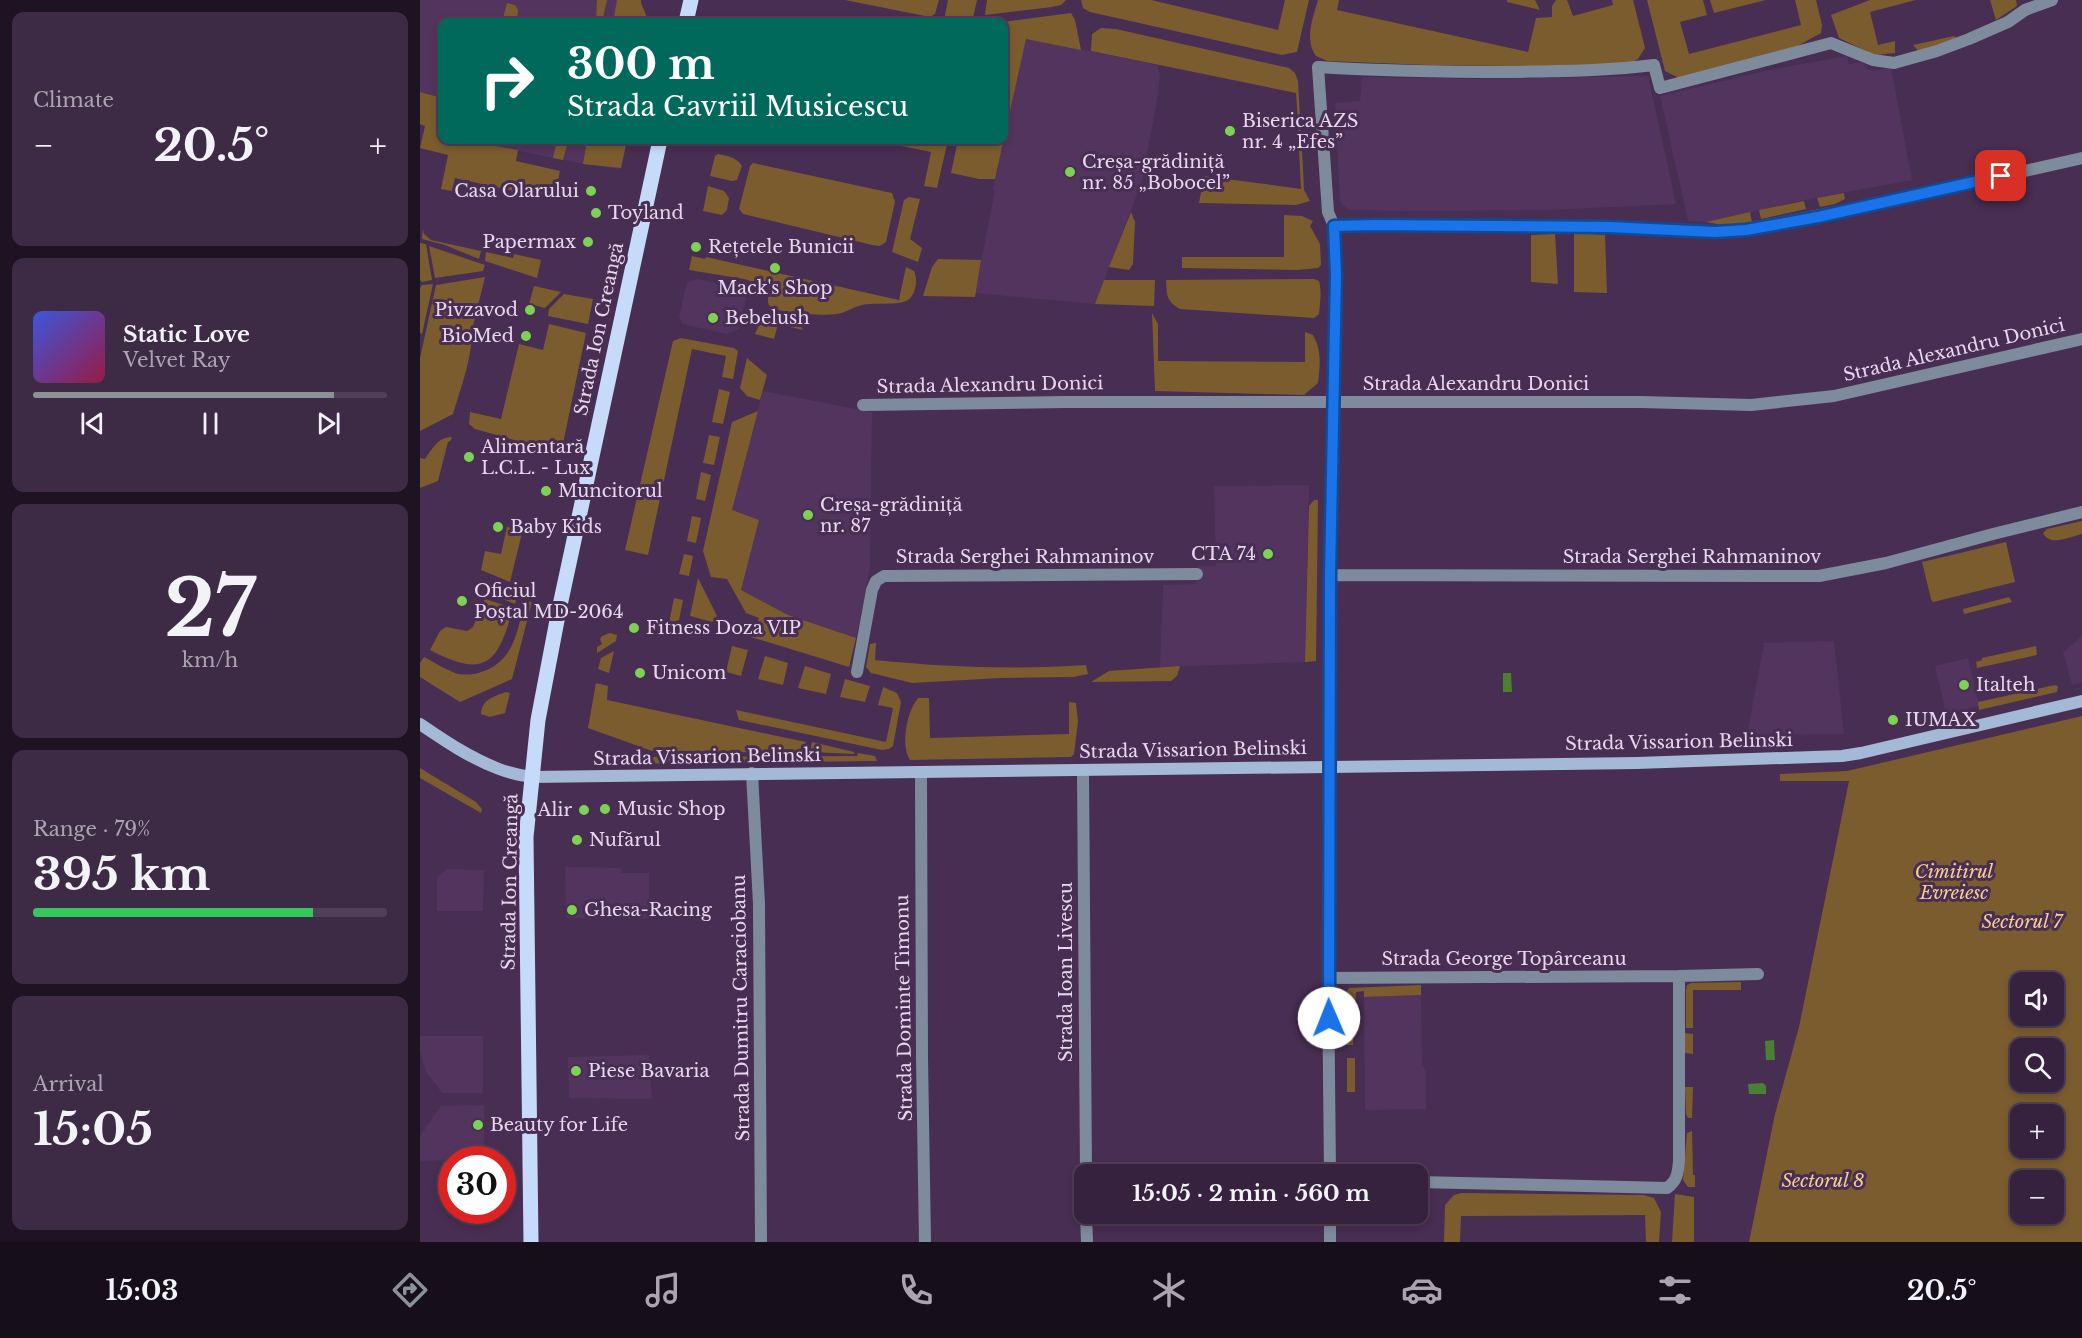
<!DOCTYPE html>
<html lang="en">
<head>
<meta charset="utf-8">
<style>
  :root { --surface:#36223e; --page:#3d2a45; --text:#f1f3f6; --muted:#aaa4b0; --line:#503f58; --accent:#8c9099 }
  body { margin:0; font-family:"Libre Baskerville",serif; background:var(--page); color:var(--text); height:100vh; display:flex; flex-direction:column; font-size:22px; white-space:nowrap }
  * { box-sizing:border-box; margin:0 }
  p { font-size:20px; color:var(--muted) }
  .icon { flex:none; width:33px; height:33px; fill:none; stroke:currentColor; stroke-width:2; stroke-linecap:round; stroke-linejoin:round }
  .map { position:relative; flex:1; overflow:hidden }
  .details { display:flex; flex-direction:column; gap:12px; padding:12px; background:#1e1322; width:420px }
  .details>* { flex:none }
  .hud { position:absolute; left:18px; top:18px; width:570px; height:126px; border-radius:12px; box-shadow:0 3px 9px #0003,0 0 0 2px var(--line); background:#00695c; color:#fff; overflow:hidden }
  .controls { position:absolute; left:1590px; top:972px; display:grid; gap:12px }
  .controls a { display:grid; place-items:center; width:54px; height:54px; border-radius:12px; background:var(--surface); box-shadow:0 3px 9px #0003,0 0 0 2px var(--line); font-size:30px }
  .speed { position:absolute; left:18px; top:1146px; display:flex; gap:12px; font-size:30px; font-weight:700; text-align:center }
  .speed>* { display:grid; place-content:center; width:78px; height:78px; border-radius:50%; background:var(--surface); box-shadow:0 3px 9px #0003,0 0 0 2px var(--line); line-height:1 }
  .speed .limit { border:9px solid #d22; background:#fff; color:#111 }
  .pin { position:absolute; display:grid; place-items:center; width:51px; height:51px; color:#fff; margin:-26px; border-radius:12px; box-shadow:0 3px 9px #0006 }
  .me { position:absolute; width:66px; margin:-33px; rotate:359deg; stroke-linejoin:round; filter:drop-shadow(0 0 4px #0008) }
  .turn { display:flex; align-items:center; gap:21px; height:126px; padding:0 30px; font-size:27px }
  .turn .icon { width:78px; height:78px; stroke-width:2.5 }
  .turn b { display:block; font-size:42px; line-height:51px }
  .big { font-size:45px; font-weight:700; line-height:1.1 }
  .details .card { flex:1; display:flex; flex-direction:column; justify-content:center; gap:9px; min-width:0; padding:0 21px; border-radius:12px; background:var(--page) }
  .details .dial { align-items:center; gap:0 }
  .dial b { font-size:78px; line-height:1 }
  .song { display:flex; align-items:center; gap:18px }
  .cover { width:72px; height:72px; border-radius:9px; background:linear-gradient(135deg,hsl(230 70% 55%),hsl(340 70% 35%)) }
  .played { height:6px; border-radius:3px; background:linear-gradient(90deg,var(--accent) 85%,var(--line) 85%) }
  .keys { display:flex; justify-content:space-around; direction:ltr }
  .heat { display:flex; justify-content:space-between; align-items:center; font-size:33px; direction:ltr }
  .charge { height:9px; border-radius:4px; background:linear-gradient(90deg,#34c759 79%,var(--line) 0) }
  .trip { position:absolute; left:654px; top:1164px; width:354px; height:60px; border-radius:12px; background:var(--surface); box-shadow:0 3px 9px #0003,0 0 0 2px var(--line); font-weight:700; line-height:60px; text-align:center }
  .menu { display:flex; height:96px; justify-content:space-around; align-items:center; background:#160e19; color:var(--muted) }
  .menu .icon { width:42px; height:42px }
  .menu .on { color:var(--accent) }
  .menu b { font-size:27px; color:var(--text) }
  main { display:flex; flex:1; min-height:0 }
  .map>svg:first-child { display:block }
  .built { fill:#53345e }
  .green { fill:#7a5c2e; fill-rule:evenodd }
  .water { fill:#4b7f32 }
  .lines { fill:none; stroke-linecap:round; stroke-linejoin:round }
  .street { stroke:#7e8b9d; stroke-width:12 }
  .secondary { stroke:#a4b9d6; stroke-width:12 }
  .primary { stroke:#c6dbf9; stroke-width:15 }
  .route-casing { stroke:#114b97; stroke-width:15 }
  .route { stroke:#1a73e8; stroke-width:10 }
  .poi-dot { fill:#7dd154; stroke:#482e52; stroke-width:2 }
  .labels { text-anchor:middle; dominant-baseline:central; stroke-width:6; stroke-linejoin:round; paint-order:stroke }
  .poi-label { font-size:18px; fill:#e7d7ed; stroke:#482e52; text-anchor:start }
  .street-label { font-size:18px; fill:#e7d7ed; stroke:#482e52 }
  .park-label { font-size:18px; font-style:italic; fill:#f8ce91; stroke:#482e52 }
</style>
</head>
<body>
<main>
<section class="details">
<div class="card"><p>Climate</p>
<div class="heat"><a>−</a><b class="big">20.5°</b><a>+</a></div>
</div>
<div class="card">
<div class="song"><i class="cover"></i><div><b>Static Love</b><p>Velvet Ray</p></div></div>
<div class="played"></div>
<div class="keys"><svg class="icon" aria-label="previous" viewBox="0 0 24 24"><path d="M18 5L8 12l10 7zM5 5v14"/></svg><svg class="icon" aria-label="pause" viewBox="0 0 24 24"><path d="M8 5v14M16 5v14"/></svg><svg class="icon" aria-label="next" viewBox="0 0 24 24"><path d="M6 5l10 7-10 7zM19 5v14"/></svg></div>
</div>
<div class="card dial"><b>27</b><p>km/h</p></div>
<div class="card"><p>Range · 79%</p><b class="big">395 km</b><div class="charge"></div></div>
<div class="card"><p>Arrival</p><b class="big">15:05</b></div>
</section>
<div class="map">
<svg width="1662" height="1242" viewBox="0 0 1662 1242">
  <rect width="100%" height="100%" fill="#482e52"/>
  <path class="built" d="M0,0H221V3L229,22H22V98L0,92Z
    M606,38L737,65L740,76L735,112L722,181L675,304L555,293L575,190L573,189Z
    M1427,56L1429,64L1441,62L1448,69L1454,71L1471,67L1492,180L1379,201L1287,222L1268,221L1240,96L1349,70Z
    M1228,76L1256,204L1129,210L984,211L931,210L925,207L920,201L915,103L940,101L942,77L1077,79Z
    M65,140H207L201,168L198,169L163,164L69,145Z
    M278,279L326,291L327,294L319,329L307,334L262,324L259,317L267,282Z
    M343,391L452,412L450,567L436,638L368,615L321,590L339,520L312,510Z
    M889,485L885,662L740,667L743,585L776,584L778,566H796L794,486Z
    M1662,636V682L1652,685L1643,652Z
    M1414,641L1424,734L1327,735L1344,643Z
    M1548,658L1559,706L1526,714L1515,666Z
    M145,867L201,868V873H229V919L146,918Z
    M27,869L64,870L63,911H17V877Z
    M1001,995L1002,1065L1006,1071V1109L945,1110L944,997Z
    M0,1036H63V1093H22L5,1070L0,1051Z
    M229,1055L232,1099L149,1098L148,1057Z
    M64,1105V1159L0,1161V1136L21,1106Z"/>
  <path class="green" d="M177,0H187L182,22H176Z
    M197,0H221V3L229,22H193Z
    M425,0H519L515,14L510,17Z
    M528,0H557L552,22H536L524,20Z
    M567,0H646L641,5L632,7L565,15Z
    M661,0H731L858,30L865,0H889L877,52L862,55L670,12L663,8Z
    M898,0H919L917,10L1108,52L1116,18L1132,17V6L1136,0H1147L1153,16L1193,5L1192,0H1213L1225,48L1218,59L1208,64L1174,67L1007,65L907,61L896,56C884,39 893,18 898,0Z
    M1087,0H1115L1120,10L1087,2Z
    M1227,0H1283L1287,15L1260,22L1269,54L1381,25L1375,0H1396L1402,25L1401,33L1370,50L1259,78L1245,71Z
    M1290,0H1346L1294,13Z
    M1450,0H1496L1450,12L1458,45L1475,41V53L1454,55L1419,38L1411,15Z
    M1570,0H1596L1597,6L1576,20Z
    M87,3L95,5L98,10L97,22H82Z
    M651,13L655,20L661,50L606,39L575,179H559L531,173L538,140H584V22H582Z
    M681,28L696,29L869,68L875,73L878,81L881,134L879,135L876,93L671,51L672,34Z
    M1534,36L1536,38L1499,52L1493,45Z
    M0,92L22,98V140H70L69,145L98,150L96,161L140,171L134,200L35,178L32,191L21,189L28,155L0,148L5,126L0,124Z
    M137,140H143V143L147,145L143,160L133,158Z
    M167,140H207L201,168L163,164Z
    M452,140H528L517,188L504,186L511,152Z
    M879,150H882L884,190L890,201L876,205L779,203L784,176L881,189Z
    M298,154C308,156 316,157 322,166L317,180L312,181L290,176L295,156Z
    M333,163L472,193L475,202L466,242L460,246L452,245L323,214L319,209L330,166Z
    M288,186L304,191L309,198L307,210L302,215L283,211Z
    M1424,193L1425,199L1415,204L1400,207L1397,198Z
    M489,197L500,199L490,239L502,248L498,262L472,252L484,200Z
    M1384,201L1386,209L1341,219L1339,210Z
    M711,212L715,222L713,264L709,270L689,267Z
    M1330,212L1332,222L1302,225L1286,222Z
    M864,215L882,216L893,221L890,226L900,244L901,265L898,268L877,270L762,268V257H864Z
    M3,229L4,234L11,240L61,251L59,259L25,245L2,239Z
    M1154,233L1185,235L1187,293L1154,292Z
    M1135,234L1138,284L1111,282V235Z
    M0,243L6,244L12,280L2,282L0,280Z
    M9,246L65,265L63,271L15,278Z
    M66,252L93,258L94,254L121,260L117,278L65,261Z
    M272,256L285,259L286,257L479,300L486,267L494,271C498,280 496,294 488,300C479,306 454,302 442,305C433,307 426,313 416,314C406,316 354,314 349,305C346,300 350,292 350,287L324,279L269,270Z
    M518,259L561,260L555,297L503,296L512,267Z
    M65,277L52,330C52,359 41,387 33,414L0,431V358L16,285Z
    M894,279L899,281C902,292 900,303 899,314L894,318L760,309C746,301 747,295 746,280Z
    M684,280H735L734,306L675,304Z
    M13,284L2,334L0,333V288L2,285Z
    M114,286L141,292L125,308L109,304Z
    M144,294L173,299L168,324L128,316L129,309Z
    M732,313L738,324V361L885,362V332L893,335C902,351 900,366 898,383L884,395L735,391Z
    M348,317L378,322L383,330L358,324L354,339L335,334L338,327Z
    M129,324L166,333L141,453L55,429L49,424L50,412L81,419L99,344L123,350Z
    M261,338L314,348L318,351L313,379L302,377L306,356L272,349L228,555L205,550L253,341Z
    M327,358L347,375L340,400L327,396L320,388Z
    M299,389L310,392L303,424L292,422Z
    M338,411L312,510L339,520L321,590L368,615L436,638L429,667L331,637L339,618L326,613L307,579L291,577L283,551L312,422Z
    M289,435L300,437L294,465L283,463Z
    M32,437L31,440L28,442L18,481L0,488V458L5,459C12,449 18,437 32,437Z
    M281,472L291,475L285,501L276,499Z
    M894,500H898L896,661L885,662L889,506Z
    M272,516L281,518L276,543L267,541Z
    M1662,521V534C1650,537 1630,547 1623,533L1627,529Z
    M87,527L103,529L90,582L61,570L65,551L81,554Z
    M1586,542L1595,582L1513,602L1511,599L1502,562Z
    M264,554L273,556L269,576L259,574Z
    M278,578L296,614L297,617L292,622L270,616Z
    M71,586L97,597L95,604L68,593Z
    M1589,597L1592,602L1544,614L1543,609Z
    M254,598L263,600L259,620L249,623Z
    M65,599L93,608C78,664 65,679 10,650L20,631L26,627L47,631L53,627Z
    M105,600L112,602L92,679L40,702L0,677V663L4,657C14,662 26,670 38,674C44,675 55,675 61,672C95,661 97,631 105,600Z
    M190,633L197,635L196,641L177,653V647L182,644L180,639L182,636Z
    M456,643L455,660C525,667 596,670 666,665L668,674L654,677L581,678L492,683L451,673L446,667L450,644Z
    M312,646L328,650L321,676L306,672Z
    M1616,646L1617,655L1557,668L1556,662L1562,660V658Z
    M194,651L189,673L178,669L181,658Z
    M345,656L368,663L363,685L338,679Z
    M385,666L411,674L406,694L378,688Z
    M760,666L757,676L751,681L671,682L689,671Z
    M425,679L450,686L445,702L420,697Z
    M176,683L188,686L187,700L386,742L384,753L232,751L168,728Z
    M1635,685L1638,686L1637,692L1559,710L1558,702Z
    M463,687L477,693L481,702L473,746L469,749L462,750L319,720L316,710L466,742L473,708L458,705Z
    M86,692L90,693L85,713L70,717L61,714C62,699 73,697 86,692Z
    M498,698H509L510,738L649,734V702L656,703L658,722L654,754L651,757L490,760C480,745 487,711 498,698Z
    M1662,716V1242H1329L1355,1114L1379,1027L1429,781H1360V774L1427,771ZM1634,982V1016H1600V982ZM1634,1048V1082H1600V1048ZM1634,1114V1148H1600V1114ZM1634,1180V1214H1600V1180Z
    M392,742L434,752V754L390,752Z
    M438,753L455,756L457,761L188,764L189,757L437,756Z
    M0,768L56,802L62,809L61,813L0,778Z
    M1321,982V990H1273V1028H1266V990L1267,985L1271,983Z
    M1001,985V995L944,997V991L936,992L933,1045H927V991L929,988Z
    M1265,1033L1273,1034V1054L1265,1053Z
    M927,1058H935V1092H927Z
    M1265,1087H1273L1272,1118H1268L1266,1114Z
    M1272,1131L1273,1175H1275V1187H1268L1263,1180L1267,1133Z
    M1041,1193L1224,1195L1234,1198L1241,1212L1239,1242H1226L1225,1215L1041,1216L1040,1242H1024L1025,1205L1034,1195Z
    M1255,1194L1274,1197V1242H1252Z"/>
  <path class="water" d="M1083,673H1091L1092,692H1083Z
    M1354,1040L1355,1060H1346L1345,1041Z
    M1343,1083L1346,1086V1094H1329L1328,1084Z"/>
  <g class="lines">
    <path class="street" d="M914,226L954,225L1188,227L1295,232L1326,229L1454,205L1662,158
      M443,405L646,402H1221L1331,405L1414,396L1662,339
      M910,575L1399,576L1466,563L1573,534L1662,512
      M437,672L452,590L456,581L464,576L777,574
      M663,770L666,1174
      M332,773L339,904L341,1242
      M501,773L502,1057L505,1242
      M1259,976L1338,974
      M908,978L1259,976V1161C1258,1173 1257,1181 1247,1188L998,1182
      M910,1174L908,978L910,575L916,274L914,226L908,212L898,67C963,71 1027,72 1091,72C1139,71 1186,71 1234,65L1240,88L1411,43L1453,60L1474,63L1517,51L1549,39L1588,22L1605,10L1632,0
      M666,1214L667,1242
      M910,1242V1214"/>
    <path class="secondary" d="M0,724C25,741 50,758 79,769C89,773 100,775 111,777L1217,763L1422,756L1441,753L1662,701"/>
    <path class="primary" d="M266,22L271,0
      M111,1242L106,837L118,720L139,610L240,140"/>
  </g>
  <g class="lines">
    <defs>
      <path id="route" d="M909,1018L910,575L916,274L914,226L954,225L1188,227L1295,232L1326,230L1398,217L1581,176"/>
    </defs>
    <use href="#route" class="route-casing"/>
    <use href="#route" class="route"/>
  </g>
  <g class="poi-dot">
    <circle cx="810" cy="131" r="6"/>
    <circle cx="650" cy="172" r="6"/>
    <circle cx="171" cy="191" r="6"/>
    <circle cx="176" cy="213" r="6"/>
    <circle cx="168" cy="242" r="6"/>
    <circle cx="276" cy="247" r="6"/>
    <circle cx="355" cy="268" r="6"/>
    <circle cx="110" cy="310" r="6"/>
    <circle cx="293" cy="318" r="6"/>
    <circle cx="106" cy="336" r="6"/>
    <circle cx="49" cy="457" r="6"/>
    <circle cx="126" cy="491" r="6"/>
    <circle cx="388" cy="515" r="6"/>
    <circle cx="78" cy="527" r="6"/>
    <circle cx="848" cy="554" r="6"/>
    <circle cx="42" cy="601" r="6"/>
    <circle cx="214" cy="628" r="6"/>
    <circle cx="220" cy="673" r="6"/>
    <circle cx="1544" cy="685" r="6"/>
    <circle cx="1473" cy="720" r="6"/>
    <circle cx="185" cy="809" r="6"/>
    <circle cx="164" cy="810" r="6"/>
    <circle cx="157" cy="840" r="6"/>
    <circle cx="152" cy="910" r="6"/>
    <circle cx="156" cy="1071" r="6"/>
    <circle cx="58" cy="1125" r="6"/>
  </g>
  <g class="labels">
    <g class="poi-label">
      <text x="822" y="121">Biserica AZS<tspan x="822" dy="21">nr. 4 „Efes”</tspan></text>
      <text x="662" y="162">Creșa-grădiniță<tspan x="662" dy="21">nr. 85 „Bobocel”</tspan></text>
      <text x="159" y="191" text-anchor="end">Casa Olarului</text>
      <text x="188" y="213">Toyland</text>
      <text x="156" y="242" text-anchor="end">Papermax</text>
      <text x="288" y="247">Rețetele Bunicii</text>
      <text x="355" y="288" text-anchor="middle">Mack's Shop</text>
      <text x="98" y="310" text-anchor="end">Pivzavod</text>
      <text x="305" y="318">Bebelush</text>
      <text x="94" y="336" text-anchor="end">BioMed</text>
      <text x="61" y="447">Alimentară<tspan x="61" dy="21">L.C.L. - Lux</tspan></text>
      <text x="138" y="491">Muncitorul</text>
      <text x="400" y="505">Creșa-grădiniță<tspan x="400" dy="21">nr. 87</tspan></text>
      <text x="90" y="527">Baby Kids</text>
      <text x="836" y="554" text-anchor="end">CTA 74</text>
      <text x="54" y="591">Oficiul<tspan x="54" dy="21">Poștal MD-2064</tspan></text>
      <text x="226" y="628">Fitness Doza VIP</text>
      <text x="232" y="673">Unicom</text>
      <text x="1556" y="685">Italteh</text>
      <text x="1485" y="720">IUMAX</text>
      <text x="197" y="809">Music Shop</text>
      <text x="152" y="810" text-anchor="end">Alir</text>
      <text x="169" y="840">Nufărul</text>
      <text x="164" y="910">Ghesa-Racing</text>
      <text x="168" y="1071">Piese Bavaria</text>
      <text x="70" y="1125">Beauty for Life</text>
    </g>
    <g class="street-label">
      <text transform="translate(179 329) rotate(-78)">Strada Ion Creangă</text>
      <text transform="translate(1534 350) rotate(-13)">Strada Alexandru Donici</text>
      <text x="1056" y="384">Strada Alexandru Donici</text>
      <text transform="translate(570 385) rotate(-1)">Strada Alexandru Donici</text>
      <text x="605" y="557">Strada Serghei Rahmaninov</text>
      <text x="1272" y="557">Strada Serghei Rahmaninov</text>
      <text transform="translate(1259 742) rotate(-1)">Strada Vissarion Belinski</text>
      <text transform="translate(773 750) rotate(-1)">Strada Vissarion Belinski</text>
      <text transform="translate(287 757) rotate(-1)">Strada Vissarion Belinski</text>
      <text transform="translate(90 882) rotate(-89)">Strada Ion Creangă</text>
      <text x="1084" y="959">Strada George Topârceanu</text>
      <text transform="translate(646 972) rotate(-90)">Strada Ioan Livescu</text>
      <text transform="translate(321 1008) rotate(-91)">Strada Dumitru Caraciobanu</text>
      <text transform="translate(484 1008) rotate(-91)">Strada Dominte Timonu</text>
    </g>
    <g class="park-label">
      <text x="1534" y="872">Cimitirul<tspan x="1534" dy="21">Evreiesc</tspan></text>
      <text x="1602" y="922">Sectorul 7</text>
      <text x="1403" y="1181">Sectorul 8</text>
    </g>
  </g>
</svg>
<div class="controls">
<a><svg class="icon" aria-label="sound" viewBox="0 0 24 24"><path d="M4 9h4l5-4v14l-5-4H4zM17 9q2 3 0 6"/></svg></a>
<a><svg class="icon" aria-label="search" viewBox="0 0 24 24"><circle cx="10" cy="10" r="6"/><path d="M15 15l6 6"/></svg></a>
<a>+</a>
<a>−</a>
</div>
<div class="speed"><div class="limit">30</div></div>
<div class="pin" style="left:1581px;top:176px;background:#d93025"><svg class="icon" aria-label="arrive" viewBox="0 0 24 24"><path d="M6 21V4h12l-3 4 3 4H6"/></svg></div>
<svg class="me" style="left:909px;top:1018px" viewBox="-20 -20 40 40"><circle r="19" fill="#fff"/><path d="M0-13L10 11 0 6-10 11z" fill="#1a73e8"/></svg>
<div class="trip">15:05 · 2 min · 560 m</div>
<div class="hud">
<div class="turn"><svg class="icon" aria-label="right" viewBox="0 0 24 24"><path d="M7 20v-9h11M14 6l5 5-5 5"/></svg><div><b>300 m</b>Strada Gavriil Musicescu</div></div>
</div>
</div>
</main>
<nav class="menu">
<b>15:03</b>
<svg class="icon on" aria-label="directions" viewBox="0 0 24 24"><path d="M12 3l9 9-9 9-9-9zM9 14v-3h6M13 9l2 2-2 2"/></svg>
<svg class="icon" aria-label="music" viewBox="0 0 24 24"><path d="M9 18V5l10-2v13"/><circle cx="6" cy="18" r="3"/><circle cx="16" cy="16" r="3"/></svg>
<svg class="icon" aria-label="phone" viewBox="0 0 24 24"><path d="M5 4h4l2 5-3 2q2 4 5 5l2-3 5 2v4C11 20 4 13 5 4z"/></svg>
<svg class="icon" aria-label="climate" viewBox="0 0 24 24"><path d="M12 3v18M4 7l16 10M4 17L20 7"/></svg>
<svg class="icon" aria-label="car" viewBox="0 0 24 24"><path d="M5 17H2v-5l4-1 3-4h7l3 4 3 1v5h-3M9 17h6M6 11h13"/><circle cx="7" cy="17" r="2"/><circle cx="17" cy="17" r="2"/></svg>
<svg class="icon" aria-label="filters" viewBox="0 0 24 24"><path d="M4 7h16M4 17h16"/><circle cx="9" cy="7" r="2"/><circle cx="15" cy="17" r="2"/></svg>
<b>20.5°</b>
</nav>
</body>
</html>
